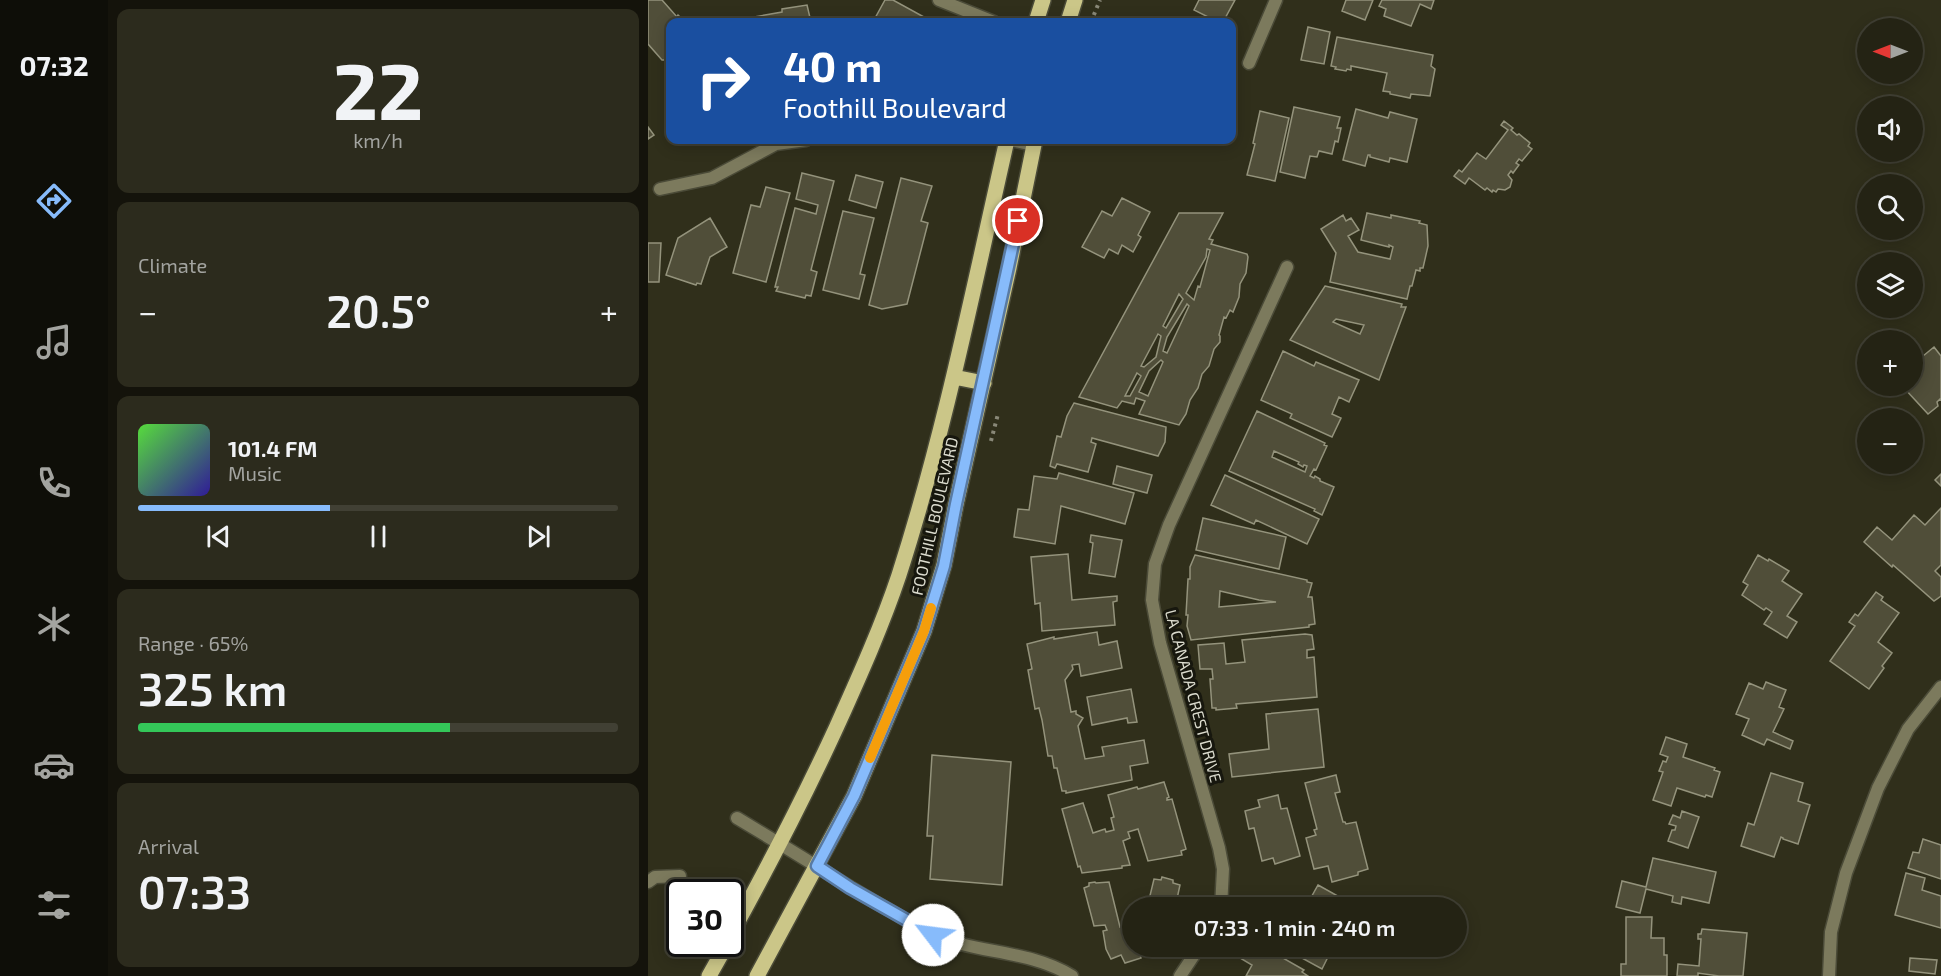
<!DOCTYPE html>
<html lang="en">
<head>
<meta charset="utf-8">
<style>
  :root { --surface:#242314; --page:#2c2b1d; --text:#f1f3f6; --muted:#a3a4a0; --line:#414034; --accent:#87bbfb }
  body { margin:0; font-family:"Exo 2",sans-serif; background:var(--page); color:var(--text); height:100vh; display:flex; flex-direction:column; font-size:22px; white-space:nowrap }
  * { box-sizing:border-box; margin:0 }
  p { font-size:20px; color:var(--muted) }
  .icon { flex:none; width:33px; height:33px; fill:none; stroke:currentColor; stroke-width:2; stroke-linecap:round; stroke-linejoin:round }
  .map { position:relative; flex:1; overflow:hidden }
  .drawer { display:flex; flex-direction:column; gap:9px; padding:9px; background:#14130b; width:540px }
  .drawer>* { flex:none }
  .hud { position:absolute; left:18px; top:18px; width:570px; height:126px; border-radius:12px; box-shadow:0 3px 15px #0003,0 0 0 2px var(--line); background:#1a4fa0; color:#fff; overflow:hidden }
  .needle { width:39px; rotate:270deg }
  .buttons { position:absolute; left:1209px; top:18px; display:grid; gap:12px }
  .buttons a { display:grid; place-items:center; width:66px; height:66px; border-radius:50%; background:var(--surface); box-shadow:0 3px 15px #0003,0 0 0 2px var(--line); font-size:30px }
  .speed { position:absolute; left:18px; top:879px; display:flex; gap:12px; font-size:30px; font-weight:700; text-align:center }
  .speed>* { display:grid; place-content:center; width:78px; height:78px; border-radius:50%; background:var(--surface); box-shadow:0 3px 15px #0003,0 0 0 2px var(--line); line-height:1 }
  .speed .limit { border:3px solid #111; border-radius:9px; background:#fff; color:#111 }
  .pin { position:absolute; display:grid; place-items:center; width:51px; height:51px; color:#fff; margin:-26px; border:3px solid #fff; border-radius:50%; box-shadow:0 2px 6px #0007 }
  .me { position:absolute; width:66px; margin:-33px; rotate:300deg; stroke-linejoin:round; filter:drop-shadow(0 0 4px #0008) }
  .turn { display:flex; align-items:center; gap:21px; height:126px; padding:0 18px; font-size:27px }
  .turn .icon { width:78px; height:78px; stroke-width:2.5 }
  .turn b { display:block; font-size:42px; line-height:51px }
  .big { font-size:45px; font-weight:600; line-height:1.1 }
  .drawer .tile { flex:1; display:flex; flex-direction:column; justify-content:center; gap:9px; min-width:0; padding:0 21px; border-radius:12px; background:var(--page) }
  .drawer .dial { align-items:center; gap:0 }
  .dial b { font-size:78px; line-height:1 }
  .song { display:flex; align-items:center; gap:18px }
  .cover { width:72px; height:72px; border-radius:9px; background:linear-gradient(135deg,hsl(110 70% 55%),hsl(250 70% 35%)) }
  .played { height:6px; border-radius:3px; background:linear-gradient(90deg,var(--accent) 40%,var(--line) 40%) }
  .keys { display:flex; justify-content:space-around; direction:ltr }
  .heat { display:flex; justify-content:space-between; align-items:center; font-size:33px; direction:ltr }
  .charge { height:9px; border-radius:4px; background:linear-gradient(90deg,#34c759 65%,var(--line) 0) }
  .trip { position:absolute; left:474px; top:897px; width:345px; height:60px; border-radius:30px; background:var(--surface); box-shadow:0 3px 15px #0003,0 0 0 2px var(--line); font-weight:600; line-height:60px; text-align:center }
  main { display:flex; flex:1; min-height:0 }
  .dock { display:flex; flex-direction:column; width:108px; justify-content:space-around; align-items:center; background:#0e0e08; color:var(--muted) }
  .dock .icon { width:42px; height:42px }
  .dock .active { color:var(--accent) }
  .dock b { font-size:27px; color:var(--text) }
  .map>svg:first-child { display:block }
  .building { fill:#504e39; stroke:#94937c; stroke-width:1.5; fill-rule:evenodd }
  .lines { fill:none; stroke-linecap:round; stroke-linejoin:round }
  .service-casing { stroke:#4b4b38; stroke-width:15 }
  .minor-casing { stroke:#4b4b38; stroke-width:15 }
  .primary-casing { stroke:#4b4b38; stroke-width:18 }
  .path { stroke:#898878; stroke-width:4; stroke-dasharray:3 4.5; stroke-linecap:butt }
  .service { stroke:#7c7a5d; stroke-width:12 }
  .minor { stroke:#7c7a5d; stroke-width:12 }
  .primary { stroke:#cbc688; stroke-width:15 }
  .route-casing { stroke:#587aa3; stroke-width:15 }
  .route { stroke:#87bbfb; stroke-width:10 }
  .slow { stroke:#f59e0b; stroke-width:10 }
  .labels { text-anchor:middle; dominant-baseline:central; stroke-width:6; stroke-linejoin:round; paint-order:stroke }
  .street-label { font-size:16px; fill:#dbdbce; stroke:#17170e }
</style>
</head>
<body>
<main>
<nav class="dock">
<b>07:32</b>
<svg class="icon active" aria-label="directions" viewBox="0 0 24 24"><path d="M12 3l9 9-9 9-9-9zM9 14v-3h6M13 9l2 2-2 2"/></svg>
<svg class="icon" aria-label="music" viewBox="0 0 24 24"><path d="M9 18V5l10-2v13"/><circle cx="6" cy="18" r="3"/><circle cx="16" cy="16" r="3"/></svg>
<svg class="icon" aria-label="phone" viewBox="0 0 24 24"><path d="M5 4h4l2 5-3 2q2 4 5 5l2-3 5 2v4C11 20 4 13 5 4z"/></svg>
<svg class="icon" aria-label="climate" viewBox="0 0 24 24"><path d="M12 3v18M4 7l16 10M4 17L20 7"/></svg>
<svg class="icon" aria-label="car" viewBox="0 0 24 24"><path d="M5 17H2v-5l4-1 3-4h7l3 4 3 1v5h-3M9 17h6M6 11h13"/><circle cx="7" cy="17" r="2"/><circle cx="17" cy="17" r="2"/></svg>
<svg class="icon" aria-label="filters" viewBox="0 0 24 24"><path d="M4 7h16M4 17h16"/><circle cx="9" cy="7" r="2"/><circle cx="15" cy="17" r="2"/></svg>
</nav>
<section class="drawer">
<div class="tile dial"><b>22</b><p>km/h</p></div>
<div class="tile"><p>Climate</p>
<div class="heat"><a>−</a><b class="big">20.5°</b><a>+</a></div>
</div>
<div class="tile">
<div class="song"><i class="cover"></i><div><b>101.4 FM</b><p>Music</p></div></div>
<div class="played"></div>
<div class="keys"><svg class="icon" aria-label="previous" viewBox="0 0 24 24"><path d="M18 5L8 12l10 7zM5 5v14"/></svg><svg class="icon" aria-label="pause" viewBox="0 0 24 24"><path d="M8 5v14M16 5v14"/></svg><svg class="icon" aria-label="next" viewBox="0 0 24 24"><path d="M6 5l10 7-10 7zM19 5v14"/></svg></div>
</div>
<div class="tile"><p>Range · 65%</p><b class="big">325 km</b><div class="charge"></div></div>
<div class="tile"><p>Arrival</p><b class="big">07:33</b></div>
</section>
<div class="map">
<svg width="1293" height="976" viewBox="0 0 1293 976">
  <rect width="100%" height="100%" fill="#302f1b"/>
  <path class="building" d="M0,0H14L29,17L30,15L37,22H22V60H14L0,44Z
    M237,0H245L285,22H229L226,20Z
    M551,0H587L575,22H570L546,10Z
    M698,0H725L717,20L694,11Z
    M734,0H786L783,9L772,4L763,26L736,16L738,9L731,6Z
    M159,5L163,22H78L134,12V9Z
    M660,27L682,32L676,64L653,60Z
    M689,37L785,55L783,66L787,69L782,96L763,94L762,98L742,94V92L735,91L739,73L703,66V70L699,69L698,71L687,69L688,67L683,66Z
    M646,107L692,117L689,128H693L690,142L687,141L684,154L671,151L669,157L662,156L657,178L632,172Z
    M708,109L740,118L742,112L769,119L759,162L742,158L741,162L722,157V155H720L717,166L695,160Z
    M612,111L641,118L627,181L599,175L607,144L605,143Z
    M856,121L865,128L863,130L869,135L871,134L882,143L880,146L884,149L874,161L871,159L868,163L871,165L865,173L863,171L860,175L864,180L862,187L857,190L850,189L848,192L845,190L844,192L839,188L837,190L821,178L817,184L806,176L811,170L814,172L829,153L838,159L860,130L853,125Z
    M0,127L6,135L0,139Z
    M468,140H555V145H519L517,140Z
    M154,173L186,181L163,270L169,272L163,296L158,295L157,298L128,291L130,287H127L147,208L168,214L170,205L148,199Z
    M208,175L235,182L228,208L201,200Z
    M253,178L284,186L273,221L280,223L259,304L234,309L221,305Z
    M118,187L142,193L118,282L85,273L103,205L112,207Z
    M474,198L502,212L490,235L493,237L485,252L474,245L470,254L461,249L456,258L434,247L454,211L464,216Z
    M195,211L226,218L212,274L217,275L211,299L175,290Z
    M531,213H575L561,239L565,240L563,244L599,254L600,257L598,273L592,284L591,297L585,312L582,310L578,318L576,317L571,335L572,336V342L566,349L561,366L554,374L550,388L542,400L538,414L531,425L491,414L497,401L488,398L486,404L474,401L469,408L431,397ZM559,249L562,250L552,287L550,286L546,300L538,293L558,257ZM531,294L535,299L518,328L515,326ZM539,304L541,306L519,353L515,351L519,337ZM510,334L513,336L508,357L496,367L493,366ZM513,360L515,362L500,396L491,392L501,371ZM489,373L493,376L482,396H477Z
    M719,213L743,218V215L772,221L771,223L779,225L780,246L775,268H772V271L768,270L764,286H762L759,299L682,282L688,253L673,229L695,215L698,221L703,218L711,230L700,236L710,252L742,259L745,247L741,245V247L713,240Z
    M62,218L79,247L62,257L53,284L49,283L48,285L18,275L30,238Z
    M0,243H13L11,282H0Z
    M677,286L754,304L753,307H758L731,380L642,340ZM688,319L716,325L712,334L685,322Z
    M1286,347L1293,356V400L1292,399L1289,402L1290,406L1280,414L1257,389L1261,386H1264V361L1268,358L1269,361Z
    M635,351L666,366L668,362L711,380L701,402L691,397L684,414L693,418L684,437L642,418L644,414L613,400Z
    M426,403L518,427L517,442L510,456L444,438L443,442L448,444L440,472L409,464L407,468L402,466L409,436L413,437L419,416Z
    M609,411L677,443L676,445L679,446L668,470L666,469L662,476L666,478L667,476L672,479V481L686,487L674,515L666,511L667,509L581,471ZM626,451L651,462L650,464L655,467L656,465L659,466L657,472L624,457Z
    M469,466L504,475L499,493L465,484Z
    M411,473L486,493L477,524L413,506L407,544L366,537L370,509L381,510L386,476L409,479Z
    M1293,474V486L1287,480Z
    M577,475L671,519L659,544L608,520L606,524L563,505Z
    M1293,508V565L1287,571L1293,577V596L1286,601L1245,565L1244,567L1216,542L1229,527L1244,540L1266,515L1277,525Z
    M555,518L638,537L631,569L548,550Z
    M443,535L474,540L467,577L441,573L445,543L442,542Z
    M420,554L424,600L469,596V601L465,602L467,625L394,631L392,603L387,604L383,557Z
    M547,555L659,580V582L664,583L660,597H664L667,624L661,625V627L543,640L539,626L540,615H538L540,579H542V567ZM572,591L611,600L628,602L571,607Z
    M1110,555L1120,561L1121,559L1141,571L1134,581L1154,594L1139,616L1149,622L1139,638L1116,624L1124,612L1118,608L1116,610L1094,595L1100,585L1095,582Z
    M1228,592L1235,597L1233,600L1251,613L1230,642L1244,653L1234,666L1236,668L1221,689L1182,661L1207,626L1201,622L1207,614L1210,616Z
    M449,632L451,645L469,641L474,668L433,676L431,664L424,665L425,669L417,680L423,712L428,711V714L435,718L430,726L437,759L456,756L454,747L496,740L500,763L482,766L484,780L418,793V791H414L409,768H406L404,756H400L394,720L391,708L387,709L380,670L384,669L379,644L406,637V639Z
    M657,634L664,635L666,649L659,650V658L666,657L669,697L588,704L589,708L568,710V708H564L562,679H565L564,669H552L550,645L576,643L578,664L597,662L594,640Z
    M1118,682L1138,690L1131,707L1136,709L1125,732L1145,741L1142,749L1119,739L1116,745L1094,735L1101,719L1088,714L1101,683L1115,689Z
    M483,689L489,722L480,723L479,718L444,725L439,697Z
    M670,709L676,767L584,777L581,754L621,749L618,714Z
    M1018,737L1039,744L1035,757L1067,768L1066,770L1072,772L1064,797L1058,795L1057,797L1029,788L1023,806L1005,800L1015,772L1011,771L1015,761L1018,762L1020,757L1012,754Z
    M284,755L363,762L354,885L282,879L285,836H279Z
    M1123,773L1155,783L1150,801L1162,805L1150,844L1135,839V838L1133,837L1126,857L1093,846L1100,823L1106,825Z
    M688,775L692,792L687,793L695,822H697L698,824L708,822L720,869L710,872V875L684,882L680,866L666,869L658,838L668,835L666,830L669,829L657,783Z
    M516,782L521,797L519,798V800L524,799L538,849L533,851L534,855L500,861L490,829L480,832L482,838L475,841L482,865L474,866V868L434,873L432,866L430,867L414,809L435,803L445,833L457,829L458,832L466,830L463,818L466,817L460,795L489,787L490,789Z
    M630,795L633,809L639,808L652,856L627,864L625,858L614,861L606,828L601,829L597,811L612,807L610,800Z
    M1034,811L1051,817L1040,848L1020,841L1024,830H1027L1028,826L1021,824L1025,815L1032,818Z
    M1275,839L1293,845V879L1260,868L1265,852L1271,853Z
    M1005,858L1068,872L1061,903L1034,897L1033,904L1024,902L1025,896L998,889L992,913L968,907L974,881L998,887Z
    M1258,873L1277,878L1274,890L1293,896V928L1247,915Z
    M514,877L525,880V883L532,885L527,908H499L506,879L513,880Z
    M447,882L448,883L461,882L472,927L484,923V946H508L509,949L492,954L493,958L477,963L473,955L463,959L458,949L455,931L459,930L457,925L446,926L436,888L441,886V883Z
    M670,885L706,905L705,908H667L660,903Z
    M608,900L622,908L601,907L605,901L607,902Z
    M978,917H1004L1003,938H1016V955H1019V976H973V964H978Z
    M1054,929L1099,933L1095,976H1071L1050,973V976H1029L1030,964L1051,966L1053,939H1050V934H1053Z
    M592,946H614L656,970L654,972L660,976H598L604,965L587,955Z
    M632,946H689L683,958L680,957L674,969Z
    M1262,958L1289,960L1287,974L1261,971Z"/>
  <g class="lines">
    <defs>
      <path id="service" d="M291,0L346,22
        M89,818L132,844
        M0,882L7,877L32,876"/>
      <path id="minor" d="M601,63L628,0
        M363,140L385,145
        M12,189L64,178L128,144L158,140
        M132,844C169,866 205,890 243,911C257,919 272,930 287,936C332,954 382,950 424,976
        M573,908L575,869L571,848L512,643L504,600L507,564L521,525L639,267
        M532,976L552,946
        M1181,976L1183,932L1198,873L1230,788L1260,729L1293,687"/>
      <path id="primary" d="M388,22L395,0
        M420,22L427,0
        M306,377L336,383
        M82,936C120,867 156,798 189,726C211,677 234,626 251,575C297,432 326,285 359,140
        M61,976L79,944
        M109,976L206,796L276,631L296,565L308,504L361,268L387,140"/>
    </defs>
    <use href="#service" class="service-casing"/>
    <use href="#minor" class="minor-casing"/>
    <use href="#primary" class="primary-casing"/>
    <path class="path" d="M443,22L452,0
      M343,441L350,414"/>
    <use href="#service" class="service"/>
    <use href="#minor" class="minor"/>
    <use href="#primary" class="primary"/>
  </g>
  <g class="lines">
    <defs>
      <path id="route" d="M285,935L202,888L169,866L206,796L276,631L296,566L308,504L370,221"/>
    </defs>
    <use href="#route" class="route-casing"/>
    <use href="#route" class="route"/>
    <path class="slow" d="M222,758L276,631L283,608"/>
  </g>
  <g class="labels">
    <g class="street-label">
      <text transform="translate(286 516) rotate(-77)">FOOTHILL BOULEVARD</text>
      <text transform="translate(546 696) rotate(75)">LA CANADA CREST DRIVE</text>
    </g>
  </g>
</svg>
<div class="buttons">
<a><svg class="needle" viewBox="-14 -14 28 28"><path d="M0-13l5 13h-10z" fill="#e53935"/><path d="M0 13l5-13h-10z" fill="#a3a4a0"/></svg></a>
<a><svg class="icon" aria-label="sound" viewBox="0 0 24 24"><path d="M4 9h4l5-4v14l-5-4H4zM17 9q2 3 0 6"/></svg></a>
<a><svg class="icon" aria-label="search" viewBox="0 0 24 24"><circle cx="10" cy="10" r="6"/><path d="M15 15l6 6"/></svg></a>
<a><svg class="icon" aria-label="layers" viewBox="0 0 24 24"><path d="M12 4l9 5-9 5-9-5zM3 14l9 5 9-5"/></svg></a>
<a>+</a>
<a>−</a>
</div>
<div class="speed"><div class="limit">30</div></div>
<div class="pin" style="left:370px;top:221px;background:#d93025"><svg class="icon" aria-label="arrive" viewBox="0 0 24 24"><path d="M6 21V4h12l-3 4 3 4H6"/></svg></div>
<svg class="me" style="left:285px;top:935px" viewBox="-20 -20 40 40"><circle r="19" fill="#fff"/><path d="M0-13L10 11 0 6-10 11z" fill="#87bbfb"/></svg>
<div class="trip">07:33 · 1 min · 240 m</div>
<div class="hud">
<div class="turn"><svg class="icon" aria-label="right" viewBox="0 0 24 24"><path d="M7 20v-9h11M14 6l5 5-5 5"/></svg><div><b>40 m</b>Foothill Boulevard</div></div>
</div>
</div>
</main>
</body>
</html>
